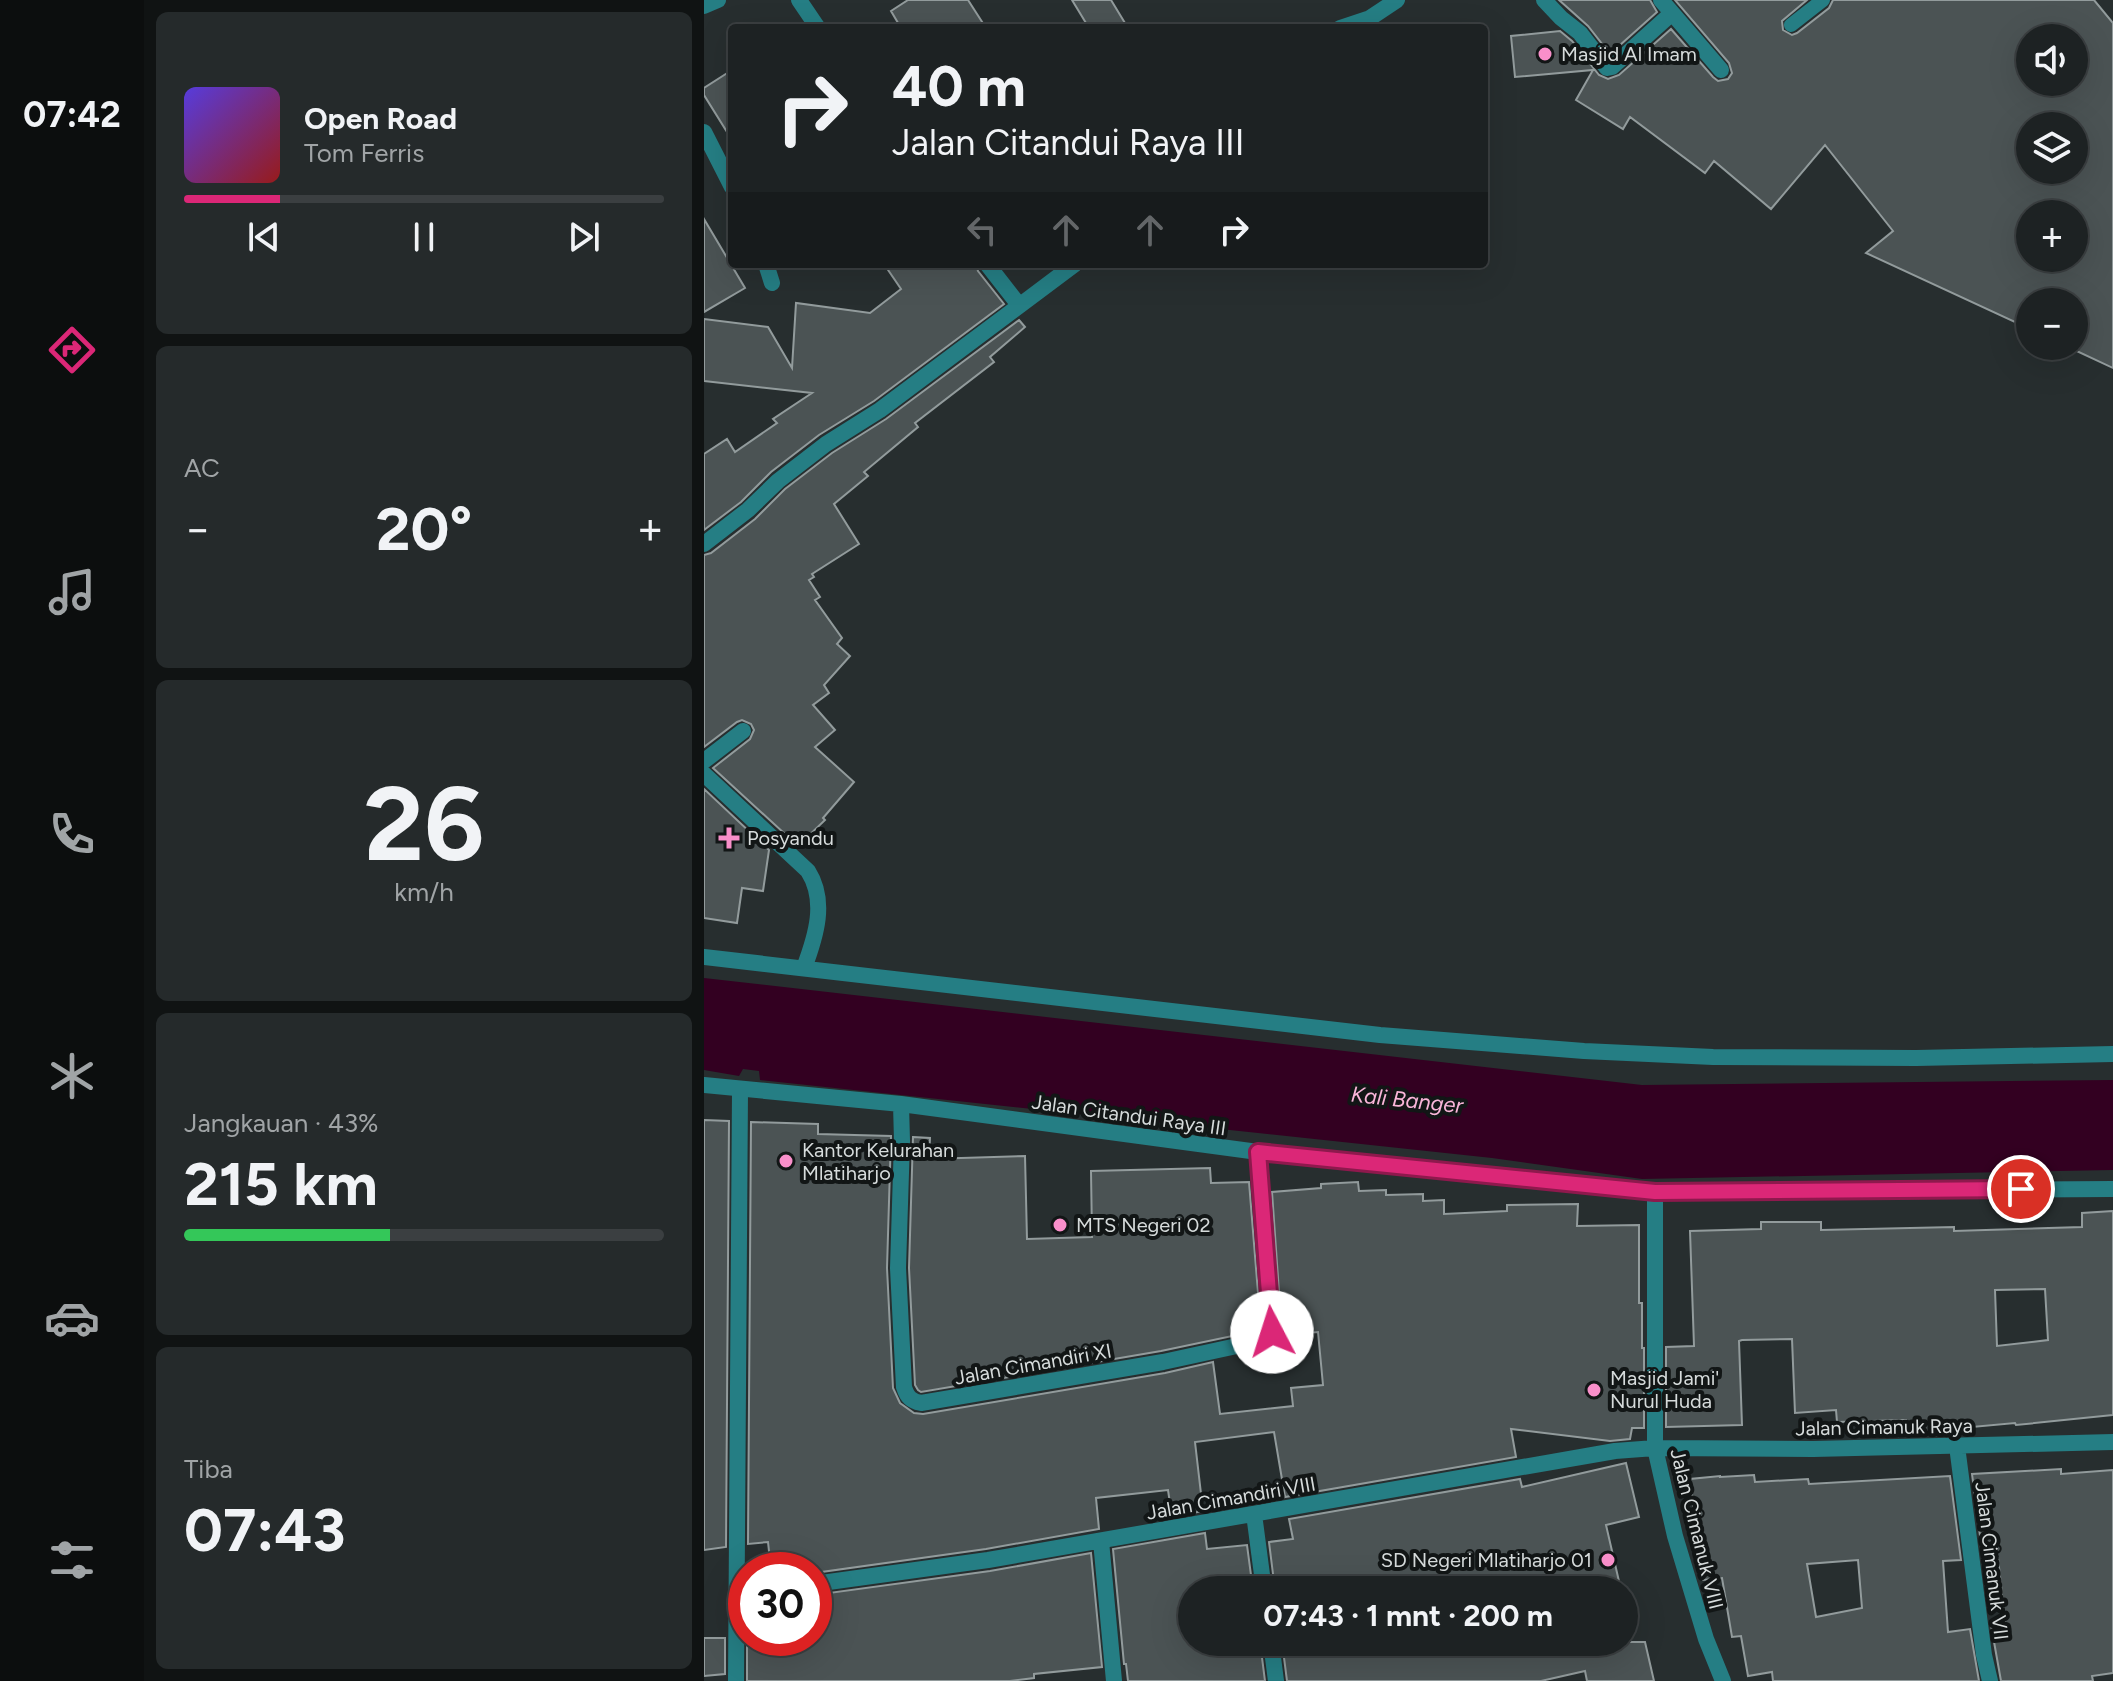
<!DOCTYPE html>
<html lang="id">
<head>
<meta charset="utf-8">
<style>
  :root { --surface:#1d2223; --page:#252a2b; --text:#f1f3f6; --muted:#a0a4a6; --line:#3b3f41; --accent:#db2777 }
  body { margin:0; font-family:Figtree,sans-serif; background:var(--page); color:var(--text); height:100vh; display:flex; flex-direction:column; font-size:30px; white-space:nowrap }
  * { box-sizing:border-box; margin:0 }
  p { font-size:26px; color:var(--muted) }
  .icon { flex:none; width:44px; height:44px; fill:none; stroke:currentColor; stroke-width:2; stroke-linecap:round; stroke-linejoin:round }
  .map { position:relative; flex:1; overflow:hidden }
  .sheet { display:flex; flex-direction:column; gap:12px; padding:12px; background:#101313; width:560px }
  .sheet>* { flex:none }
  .guide { position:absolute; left:24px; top:24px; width:760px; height:244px; border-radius:8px; box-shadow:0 8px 32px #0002,0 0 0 2px var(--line); background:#1d2223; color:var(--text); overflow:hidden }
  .buttons { position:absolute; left:1312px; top:24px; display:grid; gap:16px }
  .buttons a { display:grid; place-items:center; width:72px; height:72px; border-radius:50%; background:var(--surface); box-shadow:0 8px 32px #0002,0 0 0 2px var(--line); font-size:40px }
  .speed { position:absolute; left:24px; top:1552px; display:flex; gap:16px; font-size:40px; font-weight:700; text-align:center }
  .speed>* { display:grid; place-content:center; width:104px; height:104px; border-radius:50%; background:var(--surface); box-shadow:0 8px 32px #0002,0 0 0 2px var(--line); line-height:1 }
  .speed .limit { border:12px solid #d22; background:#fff; color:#111 }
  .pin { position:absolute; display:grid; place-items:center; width:68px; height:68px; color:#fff; margin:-34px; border:4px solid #fff; border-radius:50%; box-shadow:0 2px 8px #0007 }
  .me { position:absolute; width:88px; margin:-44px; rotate:355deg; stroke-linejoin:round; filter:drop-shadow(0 0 6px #0008) }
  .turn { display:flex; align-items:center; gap:28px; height:168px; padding:0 32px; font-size:36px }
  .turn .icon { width:104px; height:104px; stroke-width:2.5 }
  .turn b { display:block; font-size:56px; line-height:68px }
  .lanes { display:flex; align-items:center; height:76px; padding:0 32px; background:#0003; justify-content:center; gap:40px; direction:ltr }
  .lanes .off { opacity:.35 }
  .big { font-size:60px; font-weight:700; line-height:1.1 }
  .sheet .widget { flex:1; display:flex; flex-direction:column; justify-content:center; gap:12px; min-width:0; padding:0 28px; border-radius:12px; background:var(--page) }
  .sheet .dial { align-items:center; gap:0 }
  .dial b { font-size:104px; line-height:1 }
  .song { display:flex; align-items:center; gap:24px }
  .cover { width:96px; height:96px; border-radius:12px; background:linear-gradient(135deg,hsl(250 70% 55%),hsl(0 70% 35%)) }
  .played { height:8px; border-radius:4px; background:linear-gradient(90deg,var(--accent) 20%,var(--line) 20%) }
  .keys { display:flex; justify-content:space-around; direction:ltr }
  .heat { display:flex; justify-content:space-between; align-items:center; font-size:44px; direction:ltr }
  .charge { height:12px; border-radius:6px; background:linear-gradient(90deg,#34c759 43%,var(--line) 0) }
  .trip { position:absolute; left:474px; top:1576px; width:460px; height:80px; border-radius:40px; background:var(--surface); box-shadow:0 8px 32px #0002,0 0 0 2px var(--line); font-weight:700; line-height:80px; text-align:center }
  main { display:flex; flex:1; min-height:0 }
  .tabs { display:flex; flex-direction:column; width:144px; justify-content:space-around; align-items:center; background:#0c0e0e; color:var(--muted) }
  .tabs .icon { width:56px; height:56px }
  .tabs .selected { color:var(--accent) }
  .tabs b { font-size:36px; color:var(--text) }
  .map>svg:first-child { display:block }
  .water { fill:#330021 }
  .building { fill:#4b5354; stroke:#929b9c; stroke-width:2; fill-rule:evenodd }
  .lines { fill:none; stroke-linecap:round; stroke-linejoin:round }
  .lane { stroke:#257e84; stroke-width:14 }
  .street { stroke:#257e84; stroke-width:16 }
  .route-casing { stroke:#8e194d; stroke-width:20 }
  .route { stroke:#db2777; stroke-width:14 }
  .poi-dot { fill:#f98fca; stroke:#121616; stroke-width:3 }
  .labels { text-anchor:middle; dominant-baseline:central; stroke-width:8; stroke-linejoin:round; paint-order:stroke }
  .poi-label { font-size:20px; fill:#d6dbdb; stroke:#121616; text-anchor:start }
  .street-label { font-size:20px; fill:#d6dbdb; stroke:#121616 }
  .water-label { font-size:22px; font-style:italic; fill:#f9b5d9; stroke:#121616 }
</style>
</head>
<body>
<main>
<nav class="tabs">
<b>07:42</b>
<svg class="icon selected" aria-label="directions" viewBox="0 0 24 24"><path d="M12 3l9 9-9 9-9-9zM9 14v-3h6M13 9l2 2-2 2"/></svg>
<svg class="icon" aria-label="music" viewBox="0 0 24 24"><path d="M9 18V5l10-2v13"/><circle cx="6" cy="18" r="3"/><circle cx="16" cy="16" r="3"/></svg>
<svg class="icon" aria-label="phone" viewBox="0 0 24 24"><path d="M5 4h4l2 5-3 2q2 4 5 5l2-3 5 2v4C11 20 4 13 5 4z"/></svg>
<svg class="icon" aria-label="climate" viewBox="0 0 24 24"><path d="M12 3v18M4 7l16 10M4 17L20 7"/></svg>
<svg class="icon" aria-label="car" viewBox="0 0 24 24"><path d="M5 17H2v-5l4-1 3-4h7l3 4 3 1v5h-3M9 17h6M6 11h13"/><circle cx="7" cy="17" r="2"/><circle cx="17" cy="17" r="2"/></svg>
<svg class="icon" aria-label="filters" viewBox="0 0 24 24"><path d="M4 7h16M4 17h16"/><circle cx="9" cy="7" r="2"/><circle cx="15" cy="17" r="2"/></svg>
</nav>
<section class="sheet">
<div class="widget">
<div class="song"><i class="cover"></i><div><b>Open Road</b><p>Tom Ferris</p></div></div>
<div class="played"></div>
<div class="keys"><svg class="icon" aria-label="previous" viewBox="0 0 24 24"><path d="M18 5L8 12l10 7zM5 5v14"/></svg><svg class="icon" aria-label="pause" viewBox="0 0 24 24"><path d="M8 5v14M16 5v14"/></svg><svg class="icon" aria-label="next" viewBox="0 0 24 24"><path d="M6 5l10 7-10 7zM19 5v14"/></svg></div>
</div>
<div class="widget"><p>AC</p>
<div class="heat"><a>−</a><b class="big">20°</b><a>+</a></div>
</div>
<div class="widget dial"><b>26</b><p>km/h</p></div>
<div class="widget"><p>Jangkauan · 43%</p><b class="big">215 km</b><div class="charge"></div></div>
<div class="widget"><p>Tiba</p><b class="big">07:43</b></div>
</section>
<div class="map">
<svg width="1409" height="1681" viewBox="0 0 1409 1681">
  <rect width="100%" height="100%" fill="#272e2f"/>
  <path class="water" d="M0,978L938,1085L1409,1080V1170L938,1179L788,1158L56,1080L55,1071L39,1069L35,1076L0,1070Z"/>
  <path class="building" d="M204,0H264L282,28H197L187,11Z
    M368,0H407L424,28H385Z
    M855,0H946L953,12L906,54L884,26Z
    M971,0H1103L1078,21L1079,30L1088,35L1093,33L1125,8L1129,0H1390L1409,23V368L1362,346H1370V302H1326V329L1162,253L1189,231L1121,145L1067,209L1010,161L1001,173L926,117L919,129L872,100L889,70L811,77L807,36L856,31L868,41L895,75L904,79L915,75L967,29L1009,77L1014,81L1024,79L1028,73L1025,63ZM1326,38H1370V82H1326ZM1326,126H1370V170H1326ZM1326,214H1370V258H1326Z
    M28,70V140L0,95V88Z
    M0,219L41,288L0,312Z
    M180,264H272L274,271L300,304L170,401L115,435L67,472L37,502L0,530V454L23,439L31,452L73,423L69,419L108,393L0,381V319L64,327L88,368L92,303L166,313L197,289Z
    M315,320L321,327L286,357L290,362L211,423L214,427L160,472L164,476L130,504L155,544L108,574L110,577L105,580L116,597L111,600L138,638L133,644L146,656L120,685L125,693L109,705L131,730L111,747L150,782L119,818L121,820L94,846L9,768L46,739L50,730L47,724L38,720L33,722L0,747V555L7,553L51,519L81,489L128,453L182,419Z
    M0,789L65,850L59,891L38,888L33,923L0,918Z
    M0,1120L25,1121L22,1547L0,1550Z
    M47,1122L114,1124V1134L187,1136L183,1268L189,1388L196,1403L210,1413L219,1414L461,1373L509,1362L516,1414L589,1406L587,1388L619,1385L614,1332L578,1335L568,1192L617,1188V1184L654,1182L655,1191L682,1190V1195L719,1194V1201L740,1200V1214L803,1211V1205L874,1204L873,1226L935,1225V1303H938V1348H940V1428H928L926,1439L906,1441L807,1429L812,1457L581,1497L570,1432L491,1442L499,1511L468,1517L464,1490L392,1498L395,1529L282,1549L110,1573V1567L67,1570L64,1542L44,1544Z
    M209,1137L226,1138L225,1159L321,1156L323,1239L388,1237L387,1171L506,1168L507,1183L545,1182L557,1330L457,1351L217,1392L214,1390L211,1385L205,1268Z
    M1409,1211V1415L1312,1425L1311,1423L1203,1433L1202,1420L1133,1422L1132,1410L1091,1413L1088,1339L1038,1340L1035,1341L1038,1425L962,1427V1347L990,1346L986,1231L1057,1229V1222H1117V1230L1250,1227V1231L1378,1227V1213ZM1341,1289L1344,1340L1293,1346L1291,1290Z
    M922,1463L935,1517L902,1525L917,1590H862L859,1578L798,1590H571L565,1542L589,1539L585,1519L816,1479L818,1487Z
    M1357,1469V1474L1409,1470V1673L1388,1676L1389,1681H1297L1287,1625L1301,1623L1294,1558L1279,1559L1268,1474Z
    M1050,1475L1051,1482L1104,1479L1105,1484L1246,1476L1257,1560L1239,1561L1244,1632L1266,1629L1275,1681H1069L1068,1672L1044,1676L1037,1636L1028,1637L1018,1578L999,1580L986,1479L1016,1476V1477ZM1154,1560L1158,1608L1112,1617L1103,1564Z
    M501,1533L503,1549L543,1545L549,1590H488V1642H556L561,1681H424L422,1664H420L409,1549Z
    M387,1553L398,1667L330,1674V1678L306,1681H43V1638H110V1595L286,1571Z
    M0,1638H21V1674L0,1676Z
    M578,1642H778L780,1650L813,1642H941L950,1681H883L881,1671L837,1681H583Z"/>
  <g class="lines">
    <path class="lane" d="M1087,25L1119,0"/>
    <path class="street" d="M95,0L114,28
      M840,0L857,18L876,33L903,68L908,67L967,14
      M957,0L1017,70
      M0,6L14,0
      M636,28L666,18L693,0
      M0,132L28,187
      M62,264L68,283
      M283,264L315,305
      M0,544L44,510L74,481L122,444L176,410L371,264
      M0,761L39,731
      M0,774L104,871C123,901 112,936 100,968
      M0,957L676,1035L880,1051L1009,1057L1212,1058L1409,1054
      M0,1085L197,1104L554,1152L951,1192L1409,1189
      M197,1104L198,1141L194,1268L200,1387C203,1397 207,1401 217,1403L459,1362L565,1339L568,1332L554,1152
      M951,1192V1448L971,1536L1002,1639L1019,1681
      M1253,1446L1280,1655L1286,1681
      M550,1514L560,1590
      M397,1541L410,1681
      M110,1584L284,1560L911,1451L951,1448L1109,1449L1409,1442
      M567,1642L572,1681
      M32,1681L36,1090"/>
  </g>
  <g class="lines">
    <defs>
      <path id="route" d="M568,1332L554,1152L951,1192L1317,1189"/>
    </defs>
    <use href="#route" class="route-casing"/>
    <use href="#route" class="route"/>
  </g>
  <g class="poi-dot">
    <circle cx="841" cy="54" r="8"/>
    <path d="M21 826h8v8h8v8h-8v8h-8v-8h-8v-8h8z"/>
    <circle cx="82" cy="1161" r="8"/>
    <circle cx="356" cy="1225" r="8"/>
    <circle cx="890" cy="1390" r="8"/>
    <circle cx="904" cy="1560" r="8"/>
  </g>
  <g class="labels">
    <g class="poi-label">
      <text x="857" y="54">Masjid Al Imam</text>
      <text x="43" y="838">Posyandu</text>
      <text x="98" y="1150">Kantor Kelurahan<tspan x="98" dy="23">Mlatiharjo</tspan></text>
      <text x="372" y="1225">MTS Negeri 02</text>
      <text x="906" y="1378">Masjid Jami'<tspan x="906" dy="23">Nurul Huda</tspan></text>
      <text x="888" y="1560" text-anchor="end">SD Negeri Mlatiharjo 01</text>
    </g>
    <g class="street-label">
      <text transform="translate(425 1115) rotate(8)">Jalan Citandui Raya III</text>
      <text transform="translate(329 1364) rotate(-10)">Jalan Cimandiri XI</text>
      <text transform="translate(1180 1427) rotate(-1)">Jalan Cimanuk Raya</text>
      <text transform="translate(527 1498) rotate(-10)">Jalan Cimandiri VIII</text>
      <text transform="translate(993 1529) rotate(76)">Jalan Cimanuk VIII</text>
      <text transform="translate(1288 1561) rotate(83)">Jalan Cimanuk VII</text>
    </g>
    <g class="water-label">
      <text transform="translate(703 1100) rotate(6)">Kali Banger</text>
    </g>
  </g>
</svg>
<div class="buttons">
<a><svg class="icon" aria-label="sound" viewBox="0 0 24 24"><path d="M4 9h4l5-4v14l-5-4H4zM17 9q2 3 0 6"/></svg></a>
<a><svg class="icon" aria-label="layers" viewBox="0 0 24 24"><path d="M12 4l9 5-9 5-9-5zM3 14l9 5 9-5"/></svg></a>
<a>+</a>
<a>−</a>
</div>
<div class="speed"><div class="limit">30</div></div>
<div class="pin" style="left:1317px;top:1189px;background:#d93025"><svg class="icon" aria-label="arrive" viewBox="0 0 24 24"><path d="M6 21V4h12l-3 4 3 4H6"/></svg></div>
<svg class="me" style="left:568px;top:1332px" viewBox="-20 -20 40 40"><circle r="19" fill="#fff"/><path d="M0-13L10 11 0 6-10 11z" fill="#db2777"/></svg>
<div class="trip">07:43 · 1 mnt · 200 m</div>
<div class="guide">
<div class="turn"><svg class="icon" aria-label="right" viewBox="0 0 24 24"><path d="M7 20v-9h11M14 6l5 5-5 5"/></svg><div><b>40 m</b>Jalan Citandui Raya III</div></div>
<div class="lanes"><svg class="icon off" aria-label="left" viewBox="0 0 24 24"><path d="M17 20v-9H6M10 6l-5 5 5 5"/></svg><svg class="icon off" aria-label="ahead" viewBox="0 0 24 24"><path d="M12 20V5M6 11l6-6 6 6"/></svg><svg class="icon off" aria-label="ahead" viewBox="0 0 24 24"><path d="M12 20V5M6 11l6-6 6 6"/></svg><svg class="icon" aria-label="right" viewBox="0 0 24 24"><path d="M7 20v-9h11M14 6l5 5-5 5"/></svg></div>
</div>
</div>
</main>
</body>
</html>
